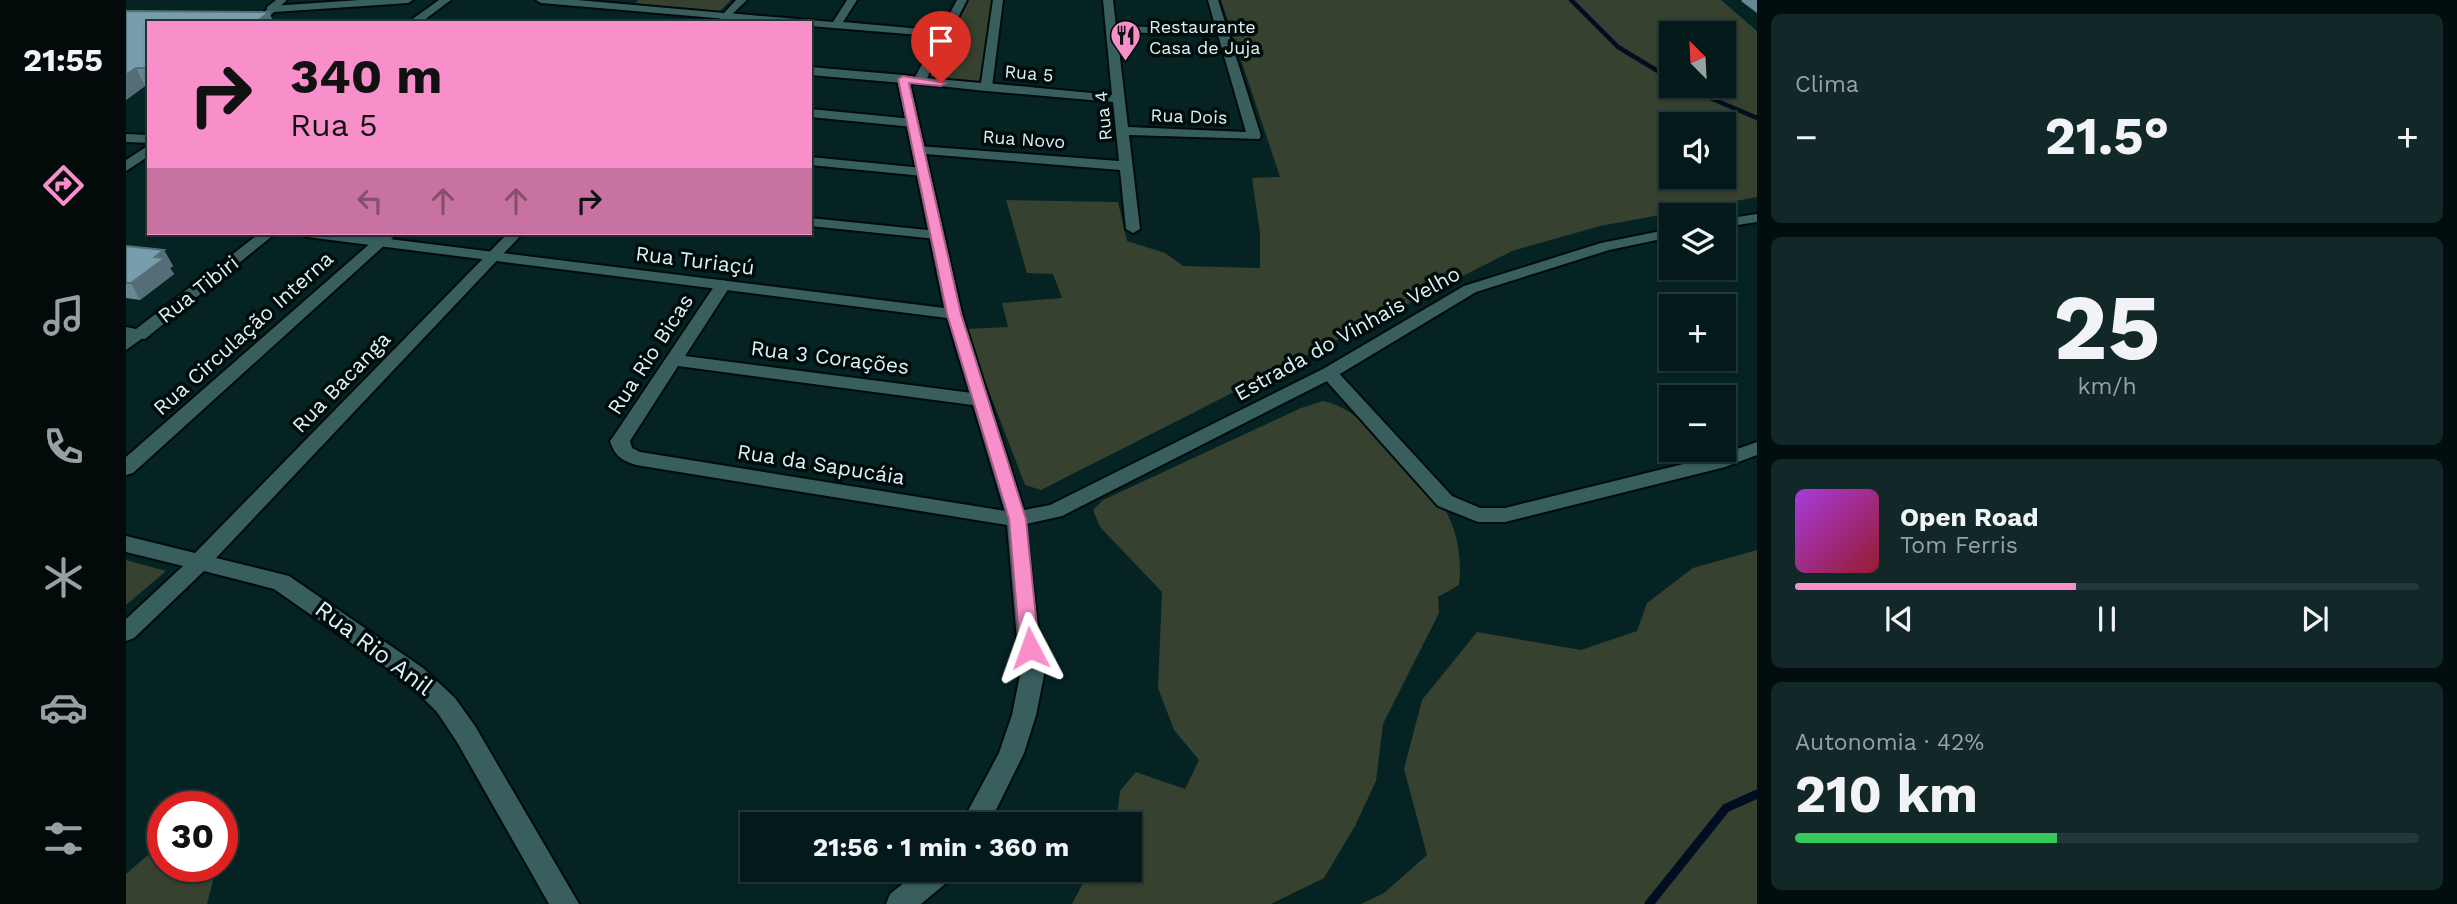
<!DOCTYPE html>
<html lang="pt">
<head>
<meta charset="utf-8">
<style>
  :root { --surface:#041a1a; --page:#122727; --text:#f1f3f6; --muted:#97a1a2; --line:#253839; --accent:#f98fca }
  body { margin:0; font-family:"Work Sans",sans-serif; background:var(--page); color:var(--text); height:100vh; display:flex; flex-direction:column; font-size:26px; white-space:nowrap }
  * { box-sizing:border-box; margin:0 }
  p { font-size:23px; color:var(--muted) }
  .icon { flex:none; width:38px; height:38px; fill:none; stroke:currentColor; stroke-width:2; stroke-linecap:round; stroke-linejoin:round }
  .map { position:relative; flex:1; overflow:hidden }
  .side { display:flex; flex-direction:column; gap:14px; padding:14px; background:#020e0e; width:700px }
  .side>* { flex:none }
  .top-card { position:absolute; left:21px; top:21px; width:665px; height:214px; border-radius:0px; box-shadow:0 2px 5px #0004,0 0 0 2px var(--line); background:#f98fca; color:#111; overflow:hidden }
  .needle { width:46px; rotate:336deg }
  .fabs { position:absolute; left:1533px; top:21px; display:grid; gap:14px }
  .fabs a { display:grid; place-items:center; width:77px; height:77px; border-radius:0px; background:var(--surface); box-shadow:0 2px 5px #0004,0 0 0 2px var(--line); font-size:35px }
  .speed { position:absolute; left:21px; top:791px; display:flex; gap:14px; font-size:35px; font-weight:700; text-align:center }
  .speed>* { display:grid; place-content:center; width:91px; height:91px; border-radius:50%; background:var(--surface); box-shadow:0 2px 5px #0004,0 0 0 2px var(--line); line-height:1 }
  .speed .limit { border:10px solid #d22; background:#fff; color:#111 }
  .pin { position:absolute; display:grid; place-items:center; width:60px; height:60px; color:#fff; margin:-72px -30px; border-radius:50% 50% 50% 0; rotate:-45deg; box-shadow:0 0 7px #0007 }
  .pin .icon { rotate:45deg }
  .me { position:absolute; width:77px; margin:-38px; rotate:356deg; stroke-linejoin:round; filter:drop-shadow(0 0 5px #0008) }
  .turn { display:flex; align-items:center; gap:24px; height:147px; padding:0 28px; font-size:32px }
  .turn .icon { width:91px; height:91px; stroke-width:2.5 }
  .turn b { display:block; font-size:49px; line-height:60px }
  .lanes { display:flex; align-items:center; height:66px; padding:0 28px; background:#0003; justify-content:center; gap:35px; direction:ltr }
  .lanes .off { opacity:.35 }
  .big { font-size:52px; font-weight:700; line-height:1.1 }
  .side .tile { flex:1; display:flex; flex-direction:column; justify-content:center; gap:10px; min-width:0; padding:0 24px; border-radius:10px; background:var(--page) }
  .side .dial { align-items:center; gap:0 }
  .dial b { font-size:91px; line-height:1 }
  .song { display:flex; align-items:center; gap:21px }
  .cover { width:84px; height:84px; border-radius:10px; background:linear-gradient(135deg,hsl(280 70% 55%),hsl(350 70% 35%)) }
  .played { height:7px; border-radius:4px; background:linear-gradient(90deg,var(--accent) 45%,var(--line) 45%) }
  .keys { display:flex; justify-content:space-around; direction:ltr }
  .heat { display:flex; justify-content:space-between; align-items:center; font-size:38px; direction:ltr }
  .charge { height:10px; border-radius:5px; background:linear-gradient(90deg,#34c759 42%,var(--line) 0) }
  .trip { position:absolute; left:614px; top:812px; width:402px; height:70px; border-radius:0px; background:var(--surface); box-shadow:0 2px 5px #0004,0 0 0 2px var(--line); font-weight:700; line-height:70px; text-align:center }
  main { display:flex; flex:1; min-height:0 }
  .menu { display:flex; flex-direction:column; width:126px; justify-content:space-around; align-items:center; background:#020a0a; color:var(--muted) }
  .menu .icon { width:49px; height:49px }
  .menu .on { color:var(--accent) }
  .menu b { font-size:32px; color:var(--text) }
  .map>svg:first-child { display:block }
  .green { fill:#37412f; fill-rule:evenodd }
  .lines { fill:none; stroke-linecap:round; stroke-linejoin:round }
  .stream-far1 { stroke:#010e21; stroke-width:4.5 }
  .stream { stroke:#010e21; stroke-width:9 }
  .minor-casing { stroke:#000b0b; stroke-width:4 }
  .tertiary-casing { stroke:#000b0b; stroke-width:4 }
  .minor { fill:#385f5e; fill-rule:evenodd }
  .tertiary { fill:#385f5e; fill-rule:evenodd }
  .wall { fill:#678794 }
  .shaded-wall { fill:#546e78 }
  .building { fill:#789dac; stroke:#546e78; stroke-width:2 }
  .route { fill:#f98fca; stroke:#a25d83; stroke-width:2 }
  .labels { text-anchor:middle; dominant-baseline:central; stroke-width:7; stroke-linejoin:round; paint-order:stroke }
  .far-poi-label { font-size:18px; fill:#dcf1f0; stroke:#000b0b; text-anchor:start }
  .far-street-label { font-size:18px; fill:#dcf1f0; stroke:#000b0b }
  .street-label { font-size:21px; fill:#dcf1f0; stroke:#000b0b }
  .near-street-label { font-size:24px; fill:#dcf1f0; stroke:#000b0b }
</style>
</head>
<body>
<main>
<nav class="menu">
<b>21:55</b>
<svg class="icon on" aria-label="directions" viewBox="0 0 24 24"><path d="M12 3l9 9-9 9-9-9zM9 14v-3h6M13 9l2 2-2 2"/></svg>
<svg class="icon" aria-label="music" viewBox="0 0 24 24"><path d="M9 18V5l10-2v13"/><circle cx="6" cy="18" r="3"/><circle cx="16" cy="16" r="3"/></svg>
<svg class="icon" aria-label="phone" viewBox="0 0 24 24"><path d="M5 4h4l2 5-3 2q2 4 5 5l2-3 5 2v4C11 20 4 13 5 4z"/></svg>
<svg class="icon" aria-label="climate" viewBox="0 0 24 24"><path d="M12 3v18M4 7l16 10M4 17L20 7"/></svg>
<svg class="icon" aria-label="car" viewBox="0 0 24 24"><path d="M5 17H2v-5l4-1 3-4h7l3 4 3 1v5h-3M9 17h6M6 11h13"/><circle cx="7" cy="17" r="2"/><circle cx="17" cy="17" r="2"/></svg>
<svg class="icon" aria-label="filters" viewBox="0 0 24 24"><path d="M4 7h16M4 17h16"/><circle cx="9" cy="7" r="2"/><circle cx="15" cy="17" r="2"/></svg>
</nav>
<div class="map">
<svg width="1631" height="904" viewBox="0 0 1631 904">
  <rect width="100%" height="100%" fill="#052323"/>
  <path class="green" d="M512,0H605L593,12L507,5Z
    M842,0H867L858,84L799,80Z
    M1095,0H1595L1631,31V197L1474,226L1386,251L915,490L899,485L839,329L882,327L876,303L936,298L927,274L901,273L880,200L992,202L1001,241L1039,253L1057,266L1134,268V233L1126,178L1154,177ZM1545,33H1598V86H1545ZM1545,124H1598V177H1545Z
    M1197,401C1240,410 1262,456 1292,486C1300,494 1315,501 1320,511C1332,534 1336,560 1333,585L1312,597L1313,613L1257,724L1250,781L1229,826L1198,878L1145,904H946L964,870H1004V824H990L994,791L1010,772L1059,789L1073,760L1048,730L1032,688L1036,592L974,527L967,510L977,500L1175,408Z
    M1631,550V904H1235L1258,893L1301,855L1278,769L1296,700L1351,632L1455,650L1511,631L1521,603L1567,568Z
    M0,560L40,571L0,605Z
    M37,842V866H91L81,904H0V874Z"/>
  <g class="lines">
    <path class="stream-far1" d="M1445,0L1492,47L1545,79
      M1556,86L1631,118"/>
    <path class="stream" d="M1523,904L1600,808L1631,794"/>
    <defs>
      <path id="minor" d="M150,0H161L149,11H141V7Z
        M313,0H325L294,23H281Z
        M721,0H731L717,22L818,31L824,34L818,37L684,26V23L604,19L600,23H589L601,13L707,22Z
        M977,0H987L990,26L1090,29L1082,0H1092L1135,136L1133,139L1003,135L1014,229L1007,233L1000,229L994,170L787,153V147L792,146L993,161L987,102L860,91L854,87L860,83L986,95ZM991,32L1092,35L1120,132L1002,127Z
        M684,67L777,75L783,79L777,83L684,75Z
        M684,109L787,119L793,123L787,127L684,117Z
        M0,134L23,135V143L0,142Z
        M684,157L797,168L804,172L797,176L684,165Z
        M684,218L811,231L818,235L811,239L684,226Z
        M256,233H272L7,473L0,475V457Z
        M382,233H397L90,558L163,576L297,668L329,698L349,726L453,904H423L331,742L311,712L281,682L148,589L78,571L8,638L0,641V619L57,566L0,552V536L69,553Z
        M597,280L605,285L559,356L854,394L863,400L854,406L552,366L504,441L506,448L514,452L898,514L918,675L910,715L898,753L863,824H835L873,753L886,715L894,675L881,525L510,465C495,460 489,456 484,441L487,437L591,282Z
        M13,330L21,335L0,350V337Z
        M1203,368L1209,369L1326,496L1354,508H1379L1594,455L1631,442V455L1599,467L1379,522H1352L1312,506L1197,377L1194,373Z
        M794,870H829L825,879L795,904H760L764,894Z"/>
      <path id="tertiary" d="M234,0H287L282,3L148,12L137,23H125L145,6Z
        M410,0H451L598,13L610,0H621L601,19L415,3Z
        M831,0H841L801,78L855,83L867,0H877L866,87L860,91L784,83L836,314L898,510L924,505L1197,369L1338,286L1475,243L1545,229V237L1483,250L1350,292L1209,377L936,516L891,526L884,524L881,519L821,318L181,237L174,233H215L818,308L771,79L777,75L789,77Z
        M23,145V156L0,171V160Z
        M1631,214V222L1598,227V219Z
        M134,233H150L19,339L0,337V327L10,329Z"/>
    </defs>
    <use href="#minor" class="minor-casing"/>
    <use href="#tertiary" class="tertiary-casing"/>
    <use href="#minor" class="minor"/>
    <use href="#tertiary" class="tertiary"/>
  </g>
  <path class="wall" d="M1616,0H1631V13L1615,1Z
    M0,11L23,23V86H19L0,100Z
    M0,246L38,250L47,266L44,268L48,274L14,300L0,298Z"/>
  <path class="shaded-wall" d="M143,12L148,23H129Z
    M10,68L19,86L0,100V75Z
    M38,250L47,266L44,268L48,274L14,300L5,283L29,257Z"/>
  <path class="building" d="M0,11L143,12L129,23H23V68H10L0,75Z
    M0,246L38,250L29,257L39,258L5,283H0Z"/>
  <path class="route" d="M777,76L820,83L815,86L783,83L835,314L900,519L913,648L911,653H897L894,648L883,519L821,314L772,79Z"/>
  <defs>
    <symbol id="restaurant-pin" viewBox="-11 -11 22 30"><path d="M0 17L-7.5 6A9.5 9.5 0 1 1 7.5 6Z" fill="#f98fca" stroke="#000b0b"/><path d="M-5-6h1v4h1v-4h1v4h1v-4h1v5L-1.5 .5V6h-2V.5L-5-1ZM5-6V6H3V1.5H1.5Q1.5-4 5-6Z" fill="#111"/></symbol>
  </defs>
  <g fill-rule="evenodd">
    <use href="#restaurant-pin" x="982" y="18" width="35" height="47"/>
  </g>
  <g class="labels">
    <g class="far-poi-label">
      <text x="1023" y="26">Restaurante<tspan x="1023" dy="21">Casa de Juja</tspan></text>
    </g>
    <g class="far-street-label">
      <text transform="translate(903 73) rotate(5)">Rua 5</text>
      <text transform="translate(977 116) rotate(-96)">Rua 4</text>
      <text transform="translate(1063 116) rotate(2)">Rua Dois</text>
      <text transform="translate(898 139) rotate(4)">Rua Novo</text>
    </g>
    <g class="street-label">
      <text transform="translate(569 260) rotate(7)">Rua Turiaçú</text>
      <text transform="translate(72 289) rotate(-38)">Rua Tibiri</text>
      <text transform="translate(117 333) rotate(-42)">Rua Circulação Interna</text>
      <text transform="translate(1221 333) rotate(-29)">Estrada do Vinhais Velho</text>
      <text transform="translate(524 354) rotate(-57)">Rua Rio Bicas</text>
      <text transform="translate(704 357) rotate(7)">Rua 3 Corações</text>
      <text transform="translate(215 382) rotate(-46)">Rua Bacanga</text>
      <text transform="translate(695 464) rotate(9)">Rua da Sapucáia</text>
    </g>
    <g class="near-street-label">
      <text transform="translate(248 648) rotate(37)">Rua Rio Anil</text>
    </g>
  </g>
</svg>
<div class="fabs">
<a><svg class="needle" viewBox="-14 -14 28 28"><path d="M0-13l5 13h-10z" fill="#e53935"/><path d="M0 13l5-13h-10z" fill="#97a1a2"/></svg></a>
<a><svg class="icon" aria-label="sound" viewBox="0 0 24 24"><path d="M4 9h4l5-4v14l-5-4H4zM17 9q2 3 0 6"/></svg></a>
<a><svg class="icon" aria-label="layers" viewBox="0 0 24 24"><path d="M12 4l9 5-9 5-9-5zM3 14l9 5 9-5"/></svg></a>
<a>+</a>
<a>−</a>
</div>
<div class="speed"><div class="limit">30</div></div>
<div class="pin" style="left:815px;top:83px;background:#d93025"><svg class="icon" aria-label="arrive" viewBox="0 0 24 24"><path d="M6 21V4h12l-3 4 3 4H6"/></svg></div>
<svg class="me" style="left:904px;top:648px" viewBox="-20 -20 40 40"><path d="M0-17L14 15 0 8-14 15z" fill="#f98fca" stroke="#fff" stroke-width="4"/></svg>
<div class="trip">21:56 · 1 min · 360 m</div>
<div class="top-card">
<div class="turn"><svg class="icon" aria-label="right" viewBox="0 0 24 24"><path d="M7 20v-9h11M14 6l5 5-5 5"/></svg><div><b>340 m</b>Rua 5</div></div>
<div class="lanes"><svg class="icon off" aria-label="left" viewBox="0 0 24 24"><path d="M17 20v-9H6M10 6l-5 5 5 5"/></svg><svg class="icon off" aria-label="ahead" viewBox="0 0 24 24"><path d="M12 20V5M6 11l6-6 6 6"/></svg><svg class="icon off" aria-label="ahead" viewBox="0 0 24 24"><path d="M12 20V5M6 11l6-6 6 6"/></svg><svg class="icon" aria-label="right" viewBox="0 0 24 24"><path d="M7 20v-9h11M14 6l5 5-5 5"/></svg></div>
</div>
</div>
<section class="side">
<div class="tile"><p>Clima</p>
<div class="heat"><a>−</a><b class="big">21.5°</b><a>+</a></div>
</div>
<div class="tile dial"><b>25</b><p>km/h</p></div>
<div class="tile">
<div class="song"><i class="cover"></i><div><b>Open Road</b><p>Tom Ferris</p></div></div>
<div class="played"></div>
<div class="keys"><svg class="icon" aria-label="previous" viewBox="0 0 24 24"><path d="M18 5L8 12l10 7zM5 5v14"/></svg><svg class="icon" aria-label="pause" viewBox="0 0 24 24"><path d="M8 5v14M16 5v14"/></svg><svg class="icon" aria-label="next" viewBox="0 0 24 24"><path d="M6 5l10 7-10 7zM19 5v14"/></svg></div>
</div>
<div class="tile"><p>Autonomia · 42%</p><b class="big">210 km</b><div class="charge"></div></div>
</section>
</main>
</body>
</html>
